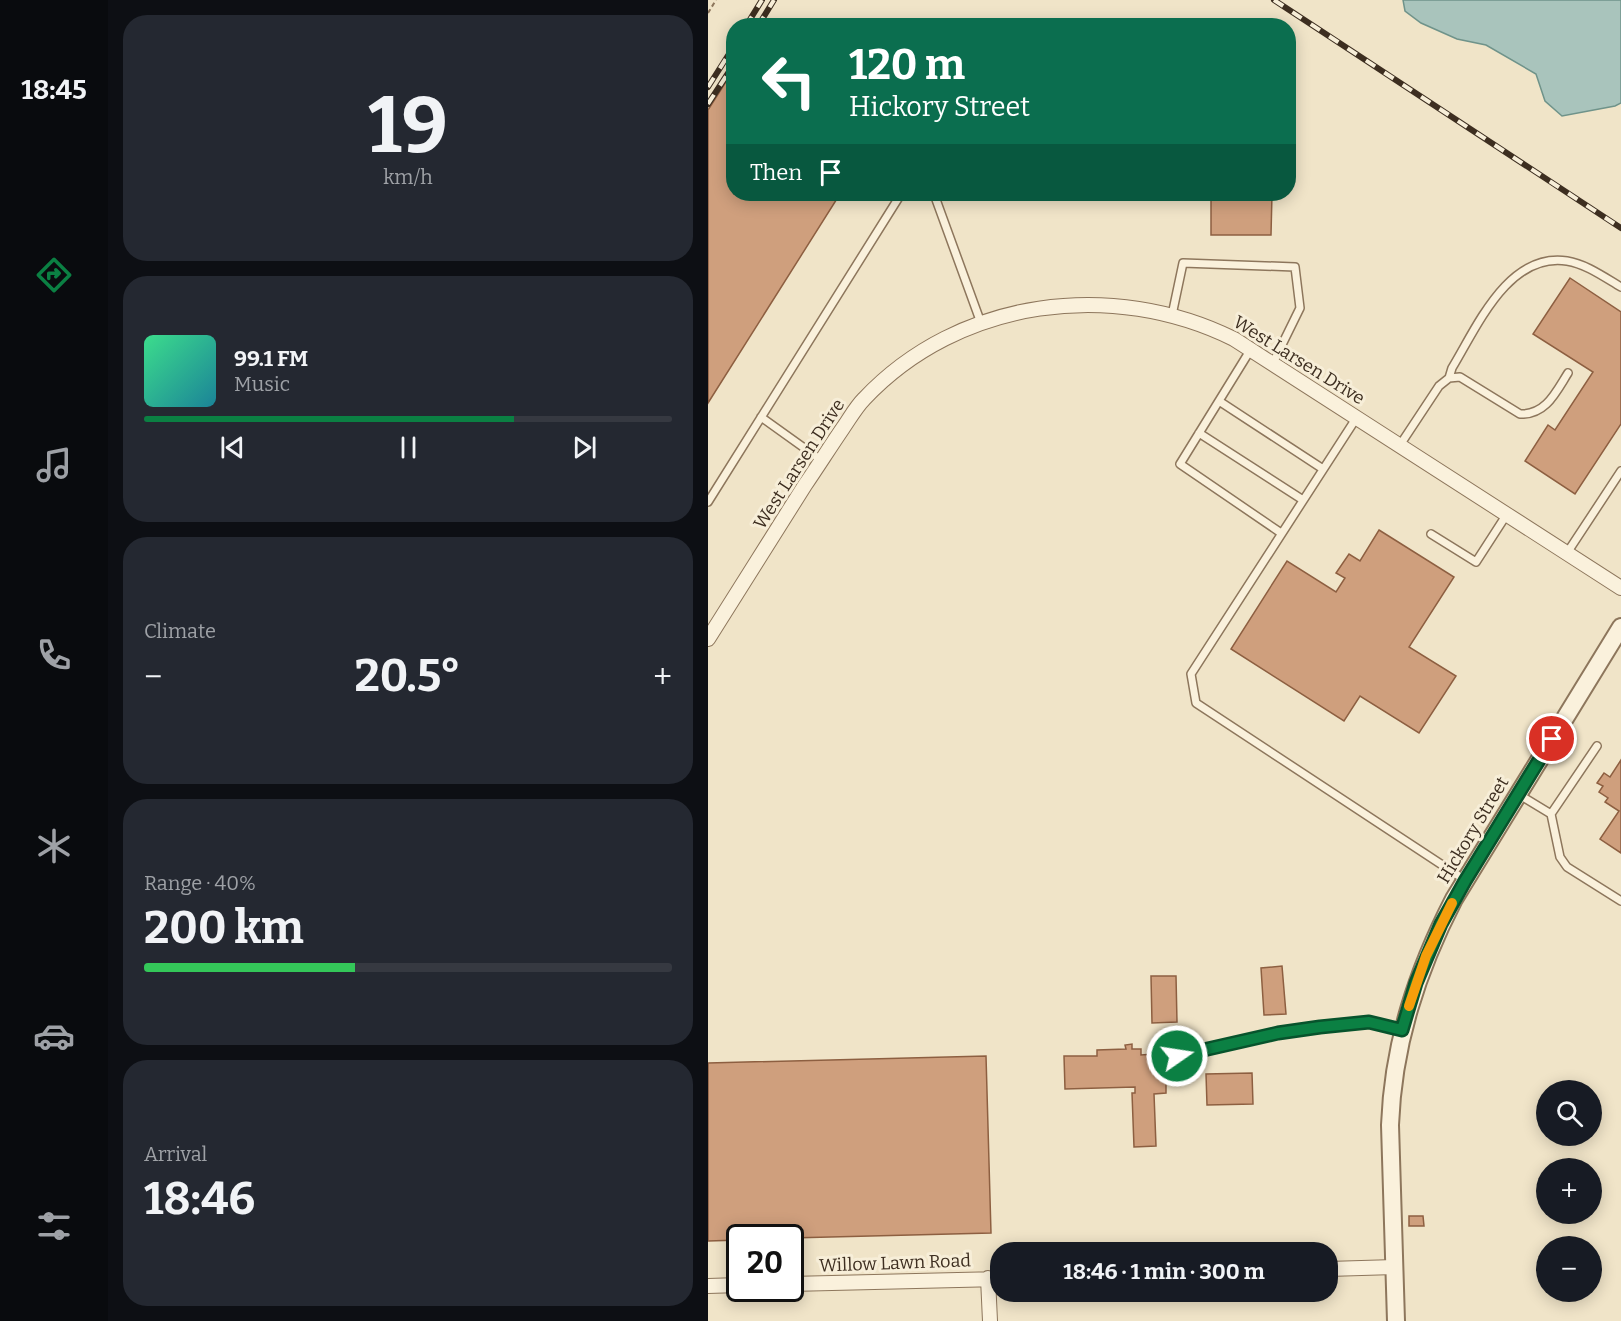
<!DOCTYPE html>
<html lang="en">
<head>
<meta charset="utf-8">
<style>
  :root { --surface:#171b24; --page:#242831; --text:#f1f3f6; --muted:#9ea1a6; --line:#363941; --accent:#0b8043 }
  body { margin:0; font-family:Bitter,serif; background:var(--page); color:var(--text); height:100vh; display:flex; flex-direction:column; font-size:22px; white-space:nowrap }
  * { box-sizing:border-box; margin:0 }
  p { font-size:20px; color:var(--muted) }
  .icon { flex:none; width:33px; height:33px; fill:none; stroke:currentColor; stroke-width:2; stroke-linecap:round; stroke-linejoin:round }
  .map { position:relative; flex:1; overflow:hidden }
  .details { display:flex; flex-direction:column; gap:15px; padding:15px; background:#0d0f14; width:600px }
  .details>* { flex:none }
  .hud { position:absolute; left:18px; top:18px; width:570px; height:183px; border-radius:24px; box-shadow:0 3px 15px #0003; background:#0b6e4f; color:#fff; overflow:hidden }
  .fabs { position:absolute; left:828px; top:1080px; display:grid; gap:12px }
  .fabs a { display:grid; place-items:center; width:66px; height:66px; border-radius:50%; background:var(--surface); box-shadow:0 3px 15px #0003; font-size:30px }
  .speed { position:absolute; left:18px; top:1224px; display:flex; gap:12px; font-size:30px; font-weight:700; text-align:center }
  .speed>* { display:grid; place-content:center; width:78px; height:78px; border-radius:50%; background:var(--surface); box-shadow:0 3px 15px #0003; line-height:1 }
  .speed .limit { border:3px solid #111; border-radius:9px; background:#fff; color:#111 }
  .pin { position:absolute; display:grid; place-items:center; width:51px; height:51px; color:#fff; margin:-26px; border:3px solid #fff; border-radius:50%; box-shadow:0 2px 6px #0007 }
  .me { position:absolute; width:66px; margin:-33px; rotate:77deg; stroke-linejoin:round; filter:drop-shadow(0 0 4px #0008) }
  .turn { display:flex; align-items:center; gap:21px; height:126px; padding:0 24px; font-size:27px }
  .turn .icon { width:78px; height:78px; stroke-width:2.5 }
  .turn b { display:block; font-size:42px; line-height:51px }
  .then { display:flex; align-items:center; height:57px; padding:0 24px; background:#0003; gap:12px; font-size:22px }
  .big { font-size:45px; font-weight:700; line-height:1.1 }
  .details .tile { flex:1; display:flex; flex-direction:column; justify-content:center; gap:9px; min-width:0; padding:0 21px; border-radius:24px; background:var(--page) }
  .details .dial { align-items:center; gap:0 }
  .dial b { font-size:78px; line-height:1 }
  .song { display:flex; align-items:center; gap:18px }
  .cover { width:72px; height:72px; border-radius:9px; background:linear-gradient(135deg,hsl(150 70% 55%),hsl(190 70% 35%)) }
  .played { height:6px; border-radius:3px; background:linear-gradient(90deg,var(--accent) 70%,var(--line) 70%) }
  .keys { display:flex; justify-content:space-around; direction:ltr }
  .heat { display:flex; justify-content:space-between; align-items:center; font-size:33px; direction:ltr }
  .charge { height:9px; border-radius:4px; background:linear-gradient(90deg,#34c759 40%,var(--line) 0) }
  .trip { position:absolute; left:282px; top:1242px; width:348px; height:60px; border-radius:24px; background:var(--surface); box-shadow:0 3px 15px #0003; font-weight:700; line-height:60px; text-align:center }
  main { display:flex; flex:1; min-height:0 }
  .menu { display:flex; flex-direction:column; width:108px; justify-content:space-around; align-items:center; background:#090b0e; color:var(--muted) }
  .menu .icon { width:42px; height:42px }
  .menu .selected { color:var(--accent) }
  .menu b { font-size:27px; color:var(--text) }
  .map>svg:first-child { display:block }
  .water { fill:#a9c4bc; stroke:#6f938a; stroke-width:1.5 }
  .building { fill:#cf9f7d; stroke:#8d5f41; stroke-width:1.5 }
  .lines { fill:none; stroke-linecap:round; stroke-linejoin:round }
  .service-casing { stroke:#8d765c; stroke-width:10 }
  .minor-casing { stroke:#8d765c; stroke-width:16 }
  .tertiary-casing { stroke:#8d765c; stroke-width:20 }
  .path { stroke:#8d765c; stroke-width:2; stroke-dasharray:4.5 3; stroke-linecap:butt }
  .service { stroke:#faf1dc; stroke-width:7 }
  .minor { stroke:#faf1dc; stroke-width:14 }
  .tertiary { stroke:#faf1dc; stroke-width:16 }
  .rail-casing { stroke:#3d2e20; stroke-width:6 }
  .rail { stroke:#f7eed8; stroke-width:4; stroke-dasharray:11; stroke-linecap:butt }
  .route-casing { stroke:#07532c; stroke-width:15 }
  .route { stroke:#0b8043; stroke-width:10 }
  .slow { stroke:#f59e0b; stroke-width:10 }
  .labels { text-anchor:middle; dominant-baseline:central; stroke-width:6; stroke-linejoin:round; paint-order:stroke }
  .street-label { font-size:18px; fill:#3d2e20; stroke:#f7eed8 }
</style>
</head>
<body>
<main>
<nav class="menu">
<b>18:45</b>
<svg class="icon selected" aria-label="directions" viewBox="0 0 24 24"><path d="M12 3l9 9-9 9-9-9zM9 14v-3h6M13 9l2 2-2 2"/></svg>
<svg class="icon" aria-label="music" viewBox="0 0 24 24"><path d="M9 18V5l10-2v13"/><circle cx="6" cy="18" r="3"/><circle cx="16" cy="16" r="3"/></svg>
<svg class="icon" aria-label="phone" viewBox="0 0 24 24"><path d="M5 4h4l2 5-3 2q2 4 5 5l2-3 5 2v4C11 20 4 13 5 4z"/></svg>
<svg class="icon" aria-label="climate" viewBox="0 0 24 24"><path d="M12 3v18M4 7l16 10M4 17L20 7"/></svg>
<svg class="icon" aria-label="car" viewBox="0 0 24 24"><path d="M5 17H2v-5l4-1 3-4h7l3 4 3 1v5h-3M9 17h6M6 11h13"/><circle cx="7" cy="17" r="2"/><circle cx="17" cy="17" r="2"/></svg>
<svg class="icon" aria-label="filters" viewBox="0 0 24 24"><path d="M4 7h16M4 17h16"/><circle cx="9" cy="7" r="2"/><circle cx="15" cy="17" r="2"/></svg>
</nav>
<section class="details">
<div class="tile dial"><b>19</b><p>km/h</p></div>
<div class="tile">
<div class="song"><i class="cover"></i><div><b>99.1 FM</b><p>Music</p></div></div>
<div class="played"></div>
<div class="keys"><svg class="icon" aria-label="previous" viewBox="0 0 24 24"><path d="M18 5L8 12l10 7zM5 5v14"/></svg><svg class="icon" aria-label="pause" viewBox="0 0 24 24"><path d="M8 5v14M16 5v14"/></svg><svg class="icon" aria-label="next" viewBox="0 0 24 24"><path d="M6 5l10 7-10 7zM19 5v14"/></svg></div>
</div>
<div class="tile"><p>Climate</p>
<div class="heat"><a>−</a><b class="big">20.5°</b><a>+</a></div>
</div>
<div class="tile"><p>Range · 40%</p><b class="big">200 km</b><div class="charge"></div></div>
<div class="tile"><p>Arrival</p><b class="big">18:46</b></div>
</section>
<div class="map">
<svg width="913" height="1321" viewBox="0 0 913 1321">
  <rect width="100%" height="100%" fill="#f0e4c8"/>
  <path class="water" d="M695,0H913V103L907,106L854,116L837,101L828,74L778,45L749,39L713,23L697,11Z"/>
  <path class="building" d="M26,69V194H132L0,403V110Z
    M503,194H564L563,235H503Z
    M862,278L913,312V424L867,494L817,461L840,425L847,430L885,372L825,334Z
    M671,530L746,577L701,647L748,676L711,733L652,696L636,721L523,649L579,561L628,592L637,578L628,573L641,554L652,561Z
    M913,760V853L892,839L911,811L897,802L900,798L891,792L895,786L889,783L896,773L902,777Z
    M574,966L578,1014L556,1015L553,968Z
    M443,976H468L469,1022L444,1023Z
    M446,1043H458L459,1054L447,1055Z
    M424,1044V1049H433V1055L445,1054L446,1067H458V1093L446,1094L448,1146L426,1147L424,1093H427V1087L357,1089L356,1056H389V1050L418,1049L417,1045Z
    M278,1056L283,1233L82,1238H32V1240L0,1241V1063Z
    M544,1073L545,1104L499,1105L498,1074Z
    M701,1216H715L716,1226H701Z"/>
  <g class="lines">
    <defs>
      <path id="service" d="M226,194L273,323
        M464,315L475,263L587,267L592,308L565,363
        M543,349L472,464L573,533
        M741,378L744,368C769,327 800,252 859,261C878,264 896,277 913,287
        M511,401L615,469
        M53,417L113,460
        M649,417L483,674L488,703L757,880
        M491,433L595,500
        M692,445L731,386L741,378L752,377L812,414C838,415 848,392 860,373
        M0,502L193,194
        M723,534L768,562L799,514
        M859,553L913,471
        M810,794L843,814L852,857L859,867L913,901
        M843,814L889,746
        M469,1056L570,1033L612,1027L661,1022L695,1030"/>
      <path id="minor" d="M0,639C32,588 65,536 97,485C110,466 122,447 135,428C142,418 148,407 156,399C251,298 405,279 526,339L913,588
        M620,1269L687,1267
        M280,1278L282,1321
        M82,1284L292,1279
        M0,1286L32,1285"/>
      <path id="tertiary" d="M688,1321L682,1125C685,1044 709,971 746,899L913,627"/>
    </defs>
    <use href="#service" class="service-casing"/>
    <use href="#minor" class="minor-casing"/>
    <use href="#tertiary" class="tertiary-casing"/>
    <path class="path" d="M0,13L8,0"/>
    <use href="#service" class="service"/>
    <use href="#minor" class="minor"/>
    <use href="#tertiary" class="tertiary"/>
    <defs>
      <path id="rail" d="M566,0L913,228
        M38,26L54,0
        M50,26L66,0
        M0,87L26,46
        M0,104L26,64"/>
    </defs>
    <use href="#rail" class="rail-casing"/>
    <use href="#rail" class="rail"/>
  </g>
  <g class="lines">
    <defs>
      <path id="route" d="M469,1056L570,1033L612,1027L661,1022L694,1030L708,983L733,924L757,881L844,739"/>
    </defs>
    <use href="#route" class="route-casing"/>
    <use href="#route" class="route"/>
    <path class="slow" d="M701,1006L718,956L744,903"/>
  </g>
  <g class="labels">
    <g class="street-label">
      <text transform="translate(591 360) rotate(32)">West Larsen Drive</text>
      <text transform="translate(91 464) rotate(-57)">West Larsen Drive</text>
      <text transform="translate(765 830) rotate(-59)">Hickory Street</text>
      <text transform="translate(187 1263) rotate(-2)">Willow Lawn Road</text>
    </g>
  </g>
</svg>
<div class="fabs">
<a><svg class="icon" aria-label="search" viewBox="0 0 24 24"><circle cx="10" cy="10" r="6"/><path d="M15 15l6 6"/></svg></a>
<a>+</a>
<a>−</a>
</div>
<div class="speed"><div class="limit">20</div></div>
<div class="pin" style="left:844px;top:739px;background:#d93025"><svg class="icon" aria-label="arrive" viewBox="0 0 24 24"><path d="M6 21V4h12l-3 4 3 4H6"/></svg></div>
<svg class="me" style="left:469px;top:1056px" viewBox="-20 -20 40 40"><circle r="17" fill="#0b8043" stroke="#fff" stroke-width="3"/><path d="M0-11L8 9 0 5-8 9z" fill="#fff"/></svg>
<div class="trip">18:46 · 1 min · 300 m</div>
<div class="hud">
<div class="turn"><svg class="icon" aria-label="left" viewBox="0 0 24 24"><path d="M17 20v-9H6M10 6l-5 5 5 5"/></svg><div><b>120 m</b>Hickory Street</div></div>
<div class="then">Then<svg class="icon" aria-label="arrive" viewBox="0 0 24 24"><path d="M6 21V4h12l-3 4 3 4H6"/></svg></div>
</div>
</div>
</main>
</body>
</html>
